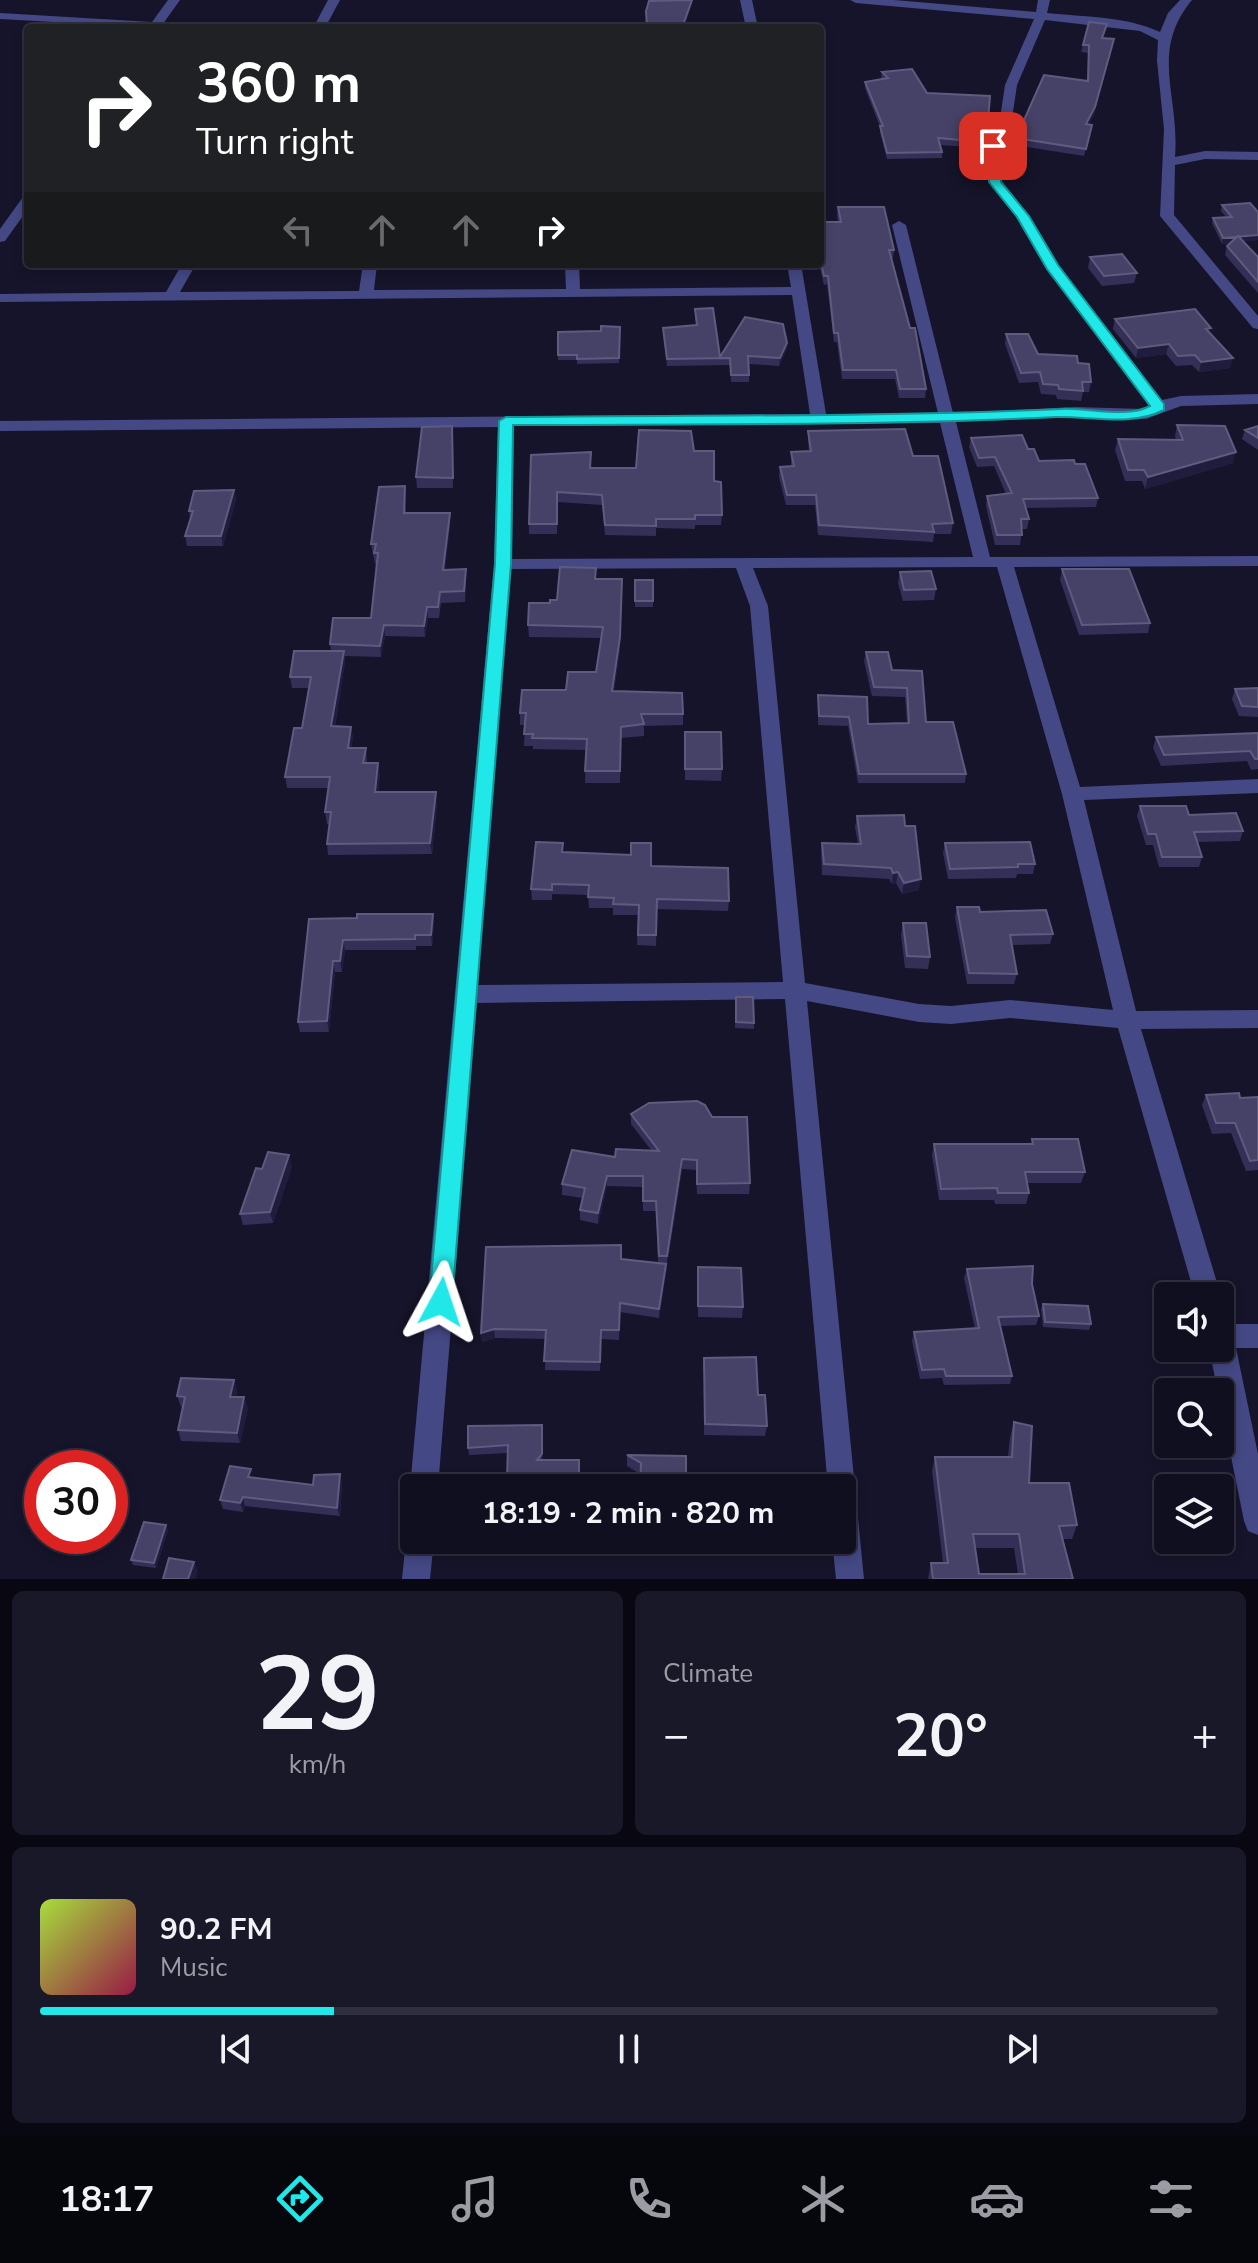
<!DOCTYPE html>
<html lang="en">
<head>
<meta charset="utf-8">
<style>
  :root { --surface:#100f20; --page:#191829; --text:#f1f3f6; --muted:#9c9ca5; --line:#302f3e; --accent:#21e8e8 }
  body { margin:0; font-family:"Nunito Sans",sans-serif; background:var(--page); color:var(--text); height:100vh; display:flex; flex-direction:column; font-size:30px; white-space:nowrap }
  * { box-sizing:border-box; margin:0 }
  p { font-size:26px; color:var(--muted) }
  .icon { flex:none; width:44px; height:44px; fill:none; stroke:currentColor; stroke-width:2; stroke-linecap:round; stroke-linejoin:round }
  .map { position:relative; height:1579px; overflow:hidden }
  .side { display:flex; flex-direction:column; gap:12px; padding:12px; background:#090812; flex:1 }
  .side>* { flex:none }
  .guide { position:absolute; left:24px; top:24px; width:800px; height:244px; border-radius:8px; box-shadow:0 4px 12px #0003,0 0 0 2px var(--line); background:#202124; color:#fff; overflow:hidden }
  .buttons { position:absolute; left:1154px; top:1282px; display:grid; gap:16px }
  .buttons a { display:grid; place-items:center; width:80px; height:80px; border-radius:8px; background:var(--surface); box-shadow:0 4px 12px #0003,0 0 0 2px var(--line); font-size:40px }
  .speed { position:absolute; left:24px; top:1450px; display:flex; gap:16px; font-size:40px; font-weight:700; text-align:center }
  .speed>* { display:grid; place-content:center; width:104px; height:104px; border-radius:50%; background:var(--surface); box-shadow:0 4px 12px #0003,0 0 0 2px var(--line); line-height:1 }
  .speed .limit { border:12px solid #d22; background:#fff; color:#111 }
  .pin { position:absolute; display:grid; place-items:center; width:68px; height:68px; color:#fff; margin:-34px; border-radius:16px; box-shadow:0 4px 12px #0006 }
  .me { position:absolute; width:88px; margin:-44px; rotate:5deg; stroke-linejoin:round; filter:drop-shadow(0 0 6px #0008) }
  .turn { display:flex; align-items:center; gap:28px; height:168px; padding:0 40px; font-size:36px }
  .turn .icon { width:104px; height:104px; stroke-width:2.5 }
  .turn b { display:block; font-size:56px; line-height:68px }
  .lanes { display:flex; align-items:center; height:76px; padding:0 40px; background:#0003; justify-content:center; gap:40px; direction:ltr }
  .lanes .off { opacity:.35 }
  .big { font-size:60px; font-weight:700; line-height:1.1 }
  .side .tile { flex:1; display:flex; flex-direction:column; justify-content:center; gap:12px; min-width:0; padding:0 28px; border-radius:12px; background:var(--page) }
  .side .dial { align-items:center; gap:0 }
  .dial b { font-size:104px; line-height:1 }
  .song { display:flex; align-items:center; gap:24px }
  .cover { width:96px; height:96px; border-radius:12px; background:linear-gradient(135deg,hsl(80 70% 55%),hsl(340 70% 35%)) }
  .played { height:8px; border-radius:4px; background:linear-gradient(90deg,var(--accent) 25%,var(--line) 25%) }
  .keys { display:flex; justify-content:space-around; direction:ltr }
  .heat { display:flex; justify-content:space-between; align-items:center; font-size:44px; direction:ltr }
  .side .tiles { flex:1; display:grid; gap:12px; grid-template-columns:1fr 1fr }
  .tile:last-child { grid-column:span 2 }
  .trip { position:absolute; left:400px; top:1474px; width:456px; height:80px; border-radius:8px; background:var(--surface); box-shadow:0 4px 12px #0003,0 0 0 2px var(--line); font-weight:700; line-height:80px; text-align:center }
  .tab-bar { display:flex; height:128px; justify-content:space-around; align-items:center; background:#06060d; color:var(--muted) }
  .tab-bar .icon { width:56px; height:56px }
  .tab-bar .selected { color:var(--accent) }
  .tab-bar b { font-size:36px; color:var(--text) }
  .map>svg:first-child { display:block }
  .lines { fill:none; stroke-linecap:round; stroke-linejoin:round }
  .minor { fill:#444884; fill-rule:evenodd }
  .wall { fill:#332f56; fill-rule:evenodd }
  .shaded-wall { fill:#201c3d }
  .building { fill:#464267; stroke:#5e5b7f; stroke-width:2; fill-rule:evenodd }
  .route { fill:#21e8e8; stroke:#159797; stroke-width:2 }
</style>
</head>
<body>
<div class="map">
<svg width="1258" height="1579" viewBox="0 0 1258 1579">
  <rect width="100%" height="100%" fill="#16142a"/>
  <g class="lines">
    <path class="minor" d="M168,0H180L160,28L0,19V13L152,22Z
      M328,0H340L325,28H313Z
      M740,0H752L758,28H746Z
      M850,0H894L1036,12L1038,0H1050L1047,13C1084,17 1126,16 1160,32L1168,13L1180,0H1192C1149,52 1180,96 1175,157L1205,151L1258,152V160L1205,159L1175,165L1174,215L1258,316V329L1253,328L1160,216L1164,129L1157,61L1158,40L1140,31L1045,20L1017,85L1013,112L999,146L1002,182L1029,216L1058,265L1162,400L1181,396L1258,394V404L1181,406L1146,419L1075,417L956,422L990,557L1258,556V566L1014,567L1080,787L1258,779V793L1084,800L1136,1011L1258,1010V1028L1141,1029L1221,1296L1220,1298L1195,1296L1118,1028L1010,1018L951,1024L919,1022L807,1001L864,1579H836L832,1540H842V1488H828L785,999L477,1003L438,1488H414V1497L410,1488L494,564L498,427L0,431V421L810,414L792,295L0,302V294L166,292L182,264H196L180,292L359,291L363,264H377L374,290L566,289L565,264H579L580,289L791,287L787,264H801L826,414L938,413L892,225L899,221L906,225L953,413L1075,407L1143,409L1150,406L1047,269L1016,217L988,182L987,146L1001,112L1005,85L1034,19L856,3ZM940,423L973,557L512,559L514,426ZM977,567H997L1062,794L1113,1010L1010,1000L951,1006L919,1004L805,983L768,606L753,568ZM736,568L750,606L783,982L478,985L511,569Z
      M28,196V209L5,241L0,242V229L23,197Z
      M1220,1324H1258V1348H1236L1258,1454V1535L1248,1531L1244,1521L1209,1348H1220Z
      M414,1528V1540H434L430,1579H402L406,1540Z"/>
  </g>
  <path class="wall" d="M1107,24L1103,38L1114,39L1094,115L1089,124L1092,125L1084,156L1015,145L1016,138L1087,81L1088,53L1081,52L1083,45Z
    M882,72L927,93L990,96L986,141L971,138L970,147L940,145L942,152V158L887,159L880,132V127L865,88V82L883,79L881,78Z
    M1222,205L1258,240L1243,241L1258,257V293L1225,255L1227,246L1230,243L1222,244L1212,223L1213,218L1226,217L1221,211Z
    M838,207L894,250L893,258H892L926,389L925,398H899L895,379H842L837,342H834L827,284L824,285L819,264H820V222H838L837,216Z
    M1090,257L1137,273L1134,283L1102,286L1088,268Z
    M695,309L720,357L787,343L786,351L779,366L749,364V382H731L730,365L667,366L663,328L696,325Z
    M1115,319L1210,333L1230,368L1199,372L1192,365L1176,366L1166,354L1136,358L1113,329Z
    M620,327L619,363L577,364V360H558V332L601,331Z
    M1006,334L1038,354L1078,363L1091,382L1089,392H1083L1081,401L1057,399L1056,395L1041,394L1038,382L1019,383L1005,344Z
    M1177,425L1233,463L1145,489L1142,481H1125L1115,450L1118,439L1176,440L1175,436Z
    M452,426L453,488H417L416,477Z
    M1258,426V450L1242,439L1245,430Z
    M808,431L913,456L953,523L951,534H934L933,542L818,535L815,505H786L779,477L780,467L791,466V452L809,451L808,441Z
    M971,438L1028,449L1039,461L1075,464L1098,498L1096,507L1026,508L1029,519L1027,529H1022L1020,545H995L986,506L987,496L1006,494L994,466L977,467L969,447Z
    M694,451L714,481L722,515L721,525H695V529L656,528V536L605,535L602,505L558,502L557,534H529V524L591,452V468H636Z
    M405,486L406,513L450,524L445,569L466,580L465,602L441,603L439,618H428L425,637L385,636L381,657L345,656V662L335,727H351L353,738L351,748H366L367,763L380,774L378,792L437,804L432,854L328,855L327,844L329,824H327L325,812L329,788H287L285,777L302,728L309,688H292L290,677L331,651L330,644L371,618L377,564H375L371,544Z
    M234,490L236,500L223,546H187L185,536L190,519L189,511Z
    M596,568V579L620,649L614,691L683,714V725L644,726V736L621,738L620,783H585L586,750L533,749V746H524L525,725H520V713L566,690L596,672L601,638L529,637L528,625L550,603L557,600Z
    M1062,569L1150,623L1148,633L1079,635L1060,580Z
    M900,572L936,589L934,600L903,601L898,583Z
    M635,580H653V607H635Z
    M866,652L892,670L922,671L926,722L966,774L965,783H858L848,726L818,725V695L868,724L907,723L905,697L872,696L864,661Z
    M1258,688V717L1239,716L1232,699L1235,689Z
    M685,732L722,769L721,781L685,780Z
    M1258,733V769L1251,770L1247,761L1161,766L1153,748L1156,737Z
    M1140,806L1189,815L1243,831L1240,841L1198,842L1202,857L1199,867H1159L1153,845H1146L1137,816Z
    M857,816L905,826L919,890L902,894L896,883L892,884L889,879L822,875L821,854L822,843L858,844L855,827Z
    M945,843L1035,864L1033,874H1017L1016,878L948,879L943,853Z
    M563,852L651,866L729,901L728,911L657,909L656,946L637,945L638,915H613V908H589L588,895L552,894V900H532L531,889Z
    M957,907L980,912L1053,934L1050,944L1012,945L1017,974L1014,984H967L955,917Z
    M433,914L434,925L432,946H416V950H345L342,972H335L329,1032H300L298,1022L309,919L357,918Z
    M903,923L930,957L928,969L905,968L901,935Z
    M736,997L754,1023V1029L735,1028Z
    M1206,1095L1240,1098L1258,1097V1170L1246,1171L1231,1133L1212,1134L1202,1105Z
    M631,1114L750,1183L749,1194H697L696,1170L682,1169L659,1318L620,1312L619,1340L601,1339L600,1371L545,1370L546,1339L495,1338L482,1342L481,1333L621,1259L658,1263L656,1211H643V1187L607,1186L598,1224L580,1220V1210L583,1198L562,1195V1184L615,1157L651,1150L631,1124Z
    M1032,1139L1085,1172L1081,1183H1027L1029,1193L1026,1204H995L994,1200H939L932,1155L934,1144H1031Z
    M292,1166L273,1223L243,1225L240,1214L262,1169Z
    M698,1267L743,1307L742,1318L698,1317Z
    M967,1269L1032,1284L1039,1316L1036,1325L1001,1326L1012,1376L1010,1384L944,1385L942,1378L920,1379L912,1341L914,1332L975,1329L964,1278Z
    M1043,1304L1091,1324L1089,1330L1043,1327L1041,1309Z
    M704,1358L758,1395L767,1426L765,1436L704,1435Z
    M234,1380L237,1391L236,1397L248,1408L240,1443L181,1441L178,1430L183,1407H181L177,1396Z
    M1014,1422L1029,1483L1077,1525L1072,1539H1063L1073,1579H928L931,1563H943L932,1471L935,1457H1008L1010,1437ZM975,1548H1014L1018,1574H979Z
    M543,1433L542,1460H579V1486L508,1487V1453L469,1455L468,1448Z
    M627,1455L686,1488L640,1474L627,1466Z
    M253,1478L313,1485L342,1483L340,1516L245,1506L243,1512L223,1509L220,1500Z
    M168,1530L156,1568L133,1565L131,1560Z"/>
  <path class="shaded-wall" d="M692,0V5L684,28H682Z
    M1114,39L1094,115L1085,132L1086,124Z
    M1258,235V240L1222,244L1223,238Z
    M787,343L786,351L779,366L780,358Z
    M1169,344L1166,354L1136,358L1138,348Z
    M1233,358L1230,368L1199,372L1201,362Z
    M1236,452L1233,463L1145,489L1148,477Z
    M234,490L236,500L223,546L221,536Z
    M450,513V524L444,580L443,570Z
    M622,579L620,649L612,703V691Z
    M427,607L428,618L425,637L424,626Z
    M384,625L385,636L381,657L380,646Z
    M344,651L345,662L333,738L331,726Z
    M351,727L353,738L349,759L348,748Z
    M378,763L380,774L377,803L375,792Z
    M436,792L437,804L432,854L430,843Z
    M898,872L896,883L892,884L893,873Z
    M921,879L919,890L902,894L904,883Z
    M433,914L434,925L432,946L431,935Z
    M343,940L345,950L342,972L340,961Z
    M333,961L335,972L329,1032L327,1021Z
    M289,1155L292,1166L273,1223L270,1212Z
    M682,1159V1169L667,1266V1256Z
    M607,1176V1186L598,1224V1213Z
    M666,1264V1274L659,1318V1309Z
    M494,1329L495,1338L482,1342L481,1333Z
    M234,1380L237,1391L233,1407L230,1397Z
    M244,1397L248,1408L240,1443L237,1433Z
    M340,1474L342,1483L340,1516L337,1508Z
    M243,1497L245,1506L243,1512L240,1503Z
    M166,1525L168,1530L156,1568L154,1563Z
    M194,1562L198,1572L195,1579H188Z"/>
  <path class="building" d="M692,0L682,28H647L646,11L649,1Z
    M1089,22L1107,24L1102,38L1114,39L1095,107L1086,124L1092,125L1086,149L1016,138L1044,75L1088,81L1089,45H1083Z
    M912,69L927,93L990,96L987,134L972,132L971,141L938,138L942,152L887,153L880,126H883L865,82L888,78L882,72Z
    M1250,203L1258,212V235L1223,238L1213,218L1232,217L1222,205Z
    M838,207H884L894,250H889L910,328H915L926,389H900L896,370H843L838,333H834L828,276H824L820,258V222H841Z
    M1238,236L1258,257V282L1227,246Z
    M1122,254L1137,273L1104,276L1090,257Z
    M713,308L720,357L745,317L783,324L787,343L780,358L748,356L749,375H731L730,358L667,359L663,328L697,325L695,309Z
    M1195,309L1211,328L1206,329L1233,358L1201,362L1195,355L1178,356L1169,344L1138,348L1115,319Z
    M601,326L620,327L619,358L577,359V355H558V332L601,331Z
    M1006,334H1028L1038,354L1077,356L1078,363L1089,364L1091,382H1082L1083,391L1059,389L1058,385L1043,384L1040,372L1021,373Z
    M1177,425L1225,426L1236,452L1148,477L1144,470H1128L1118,439L1183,440Z
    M452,426L453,478L416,477L422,427Z
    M1258,426V438L1245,430Z
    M905,429L913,456H938L953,523L932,524L934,532L819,525L816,495H787L780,467L794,466L791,452L811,451L808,431Z
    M639,430L691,431L694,451H714V481L721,482L722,515H695V519H656V526L605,525L602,495L557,492V524H529L531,455L591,452L590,468H636Z
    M1022,435L1028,449H1034L1039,461L1074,460L1075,464H1085L1098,498L1023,499L1029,519H1021L1022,535H997L987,496L1012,493L995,457L979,458L971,438Z
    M405,486L404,513H450L443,570L466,569L464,591L440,592L438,607H427L424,626L384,625L380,646L330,644L333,618H371L378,553H374L376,544H371L379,487Z
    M234,490L221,536H185L193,511H189L194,491Z
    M560,567L596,568L595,579H622L620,637L612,691L682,693L683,714H641L644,724L621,727L620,771H585L587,739L532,738L533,734H524L526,713H520L522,690H566L568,672H596L603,627L528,625L529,603H550V600H557Z
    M1062,569H1129L1150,623L1082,625Z
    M931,571L936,589L904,590L900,572Z
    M635,580H653V601H635Z
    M294,651H344L331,726L351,727L348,748H366L363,763H378L375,792H436L430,843L327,844L331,812H325L330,777H285L294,728H302L311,677H290Z
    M866,652H888L892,670L922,671L926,722H953L966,774H859L849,717L819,716L818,695L867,697L868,724L909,723L907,688L874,687Z
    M1258,688V707L1242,706L1235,689Z
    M685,732H721L722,769H685Z
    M1258,733V759H1255L1250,751L1164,755L1156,737Z
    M1140,806H1186L1189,815L1236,813L1243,831L1194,832L1202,857H1162L1156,834H1148Z
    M904,815L905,826H915L921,879L904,883L898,872L893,873L891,868L824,864L822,843L861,844L857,816Z
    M536,842L563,843L562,852L631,855V843H651V866L728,868L729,901L657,899L656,935H638L639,905L613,904L614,898L588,897L589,885L552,884V890L531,889Z
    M1030,842L1035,864H1018V867L950,869L945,843Z
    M957,907H979L980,912L1046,910L1053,934L1010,935L1017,974L969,973Z
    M357,914H433L431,935H415V939L343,940L340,961H333L327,1021L298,1022L309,919L357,918Z
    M903,923H926L930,957L907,956Z
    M736,997H753L754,1023L736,1022Z
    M1239,1093L1240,1098L1258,1097V1160L1250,1161L1235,1123H1216L1206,1095Z
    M697,1101L705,1105L712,1117H747L750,1183L697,1184V1160L682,1159L667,1256H659L656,1201H643V1176H607L598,1213L580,1210L585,1188L562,1184L572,1150L615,1157L616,1149L659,1151L631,1114L649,1103Z
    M1032,1139H1078L1085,1172H1025L1029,1193H998L997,1188L941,1189L934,1144H1033Z
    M268,1152L289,1155L270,1212L240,1214L256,1168L262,1169Z
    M621,1245V1259L666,1264L659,1309L620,1303L619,1330H601L600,1362L544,1361L546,1330L494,1329L481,1333L486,1247Z
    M1033,1266L1032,1284L1039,1316L998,1317L1012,1376H946L944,1369L922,1370L914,1332L979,1328L967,1269Z
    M698,1267L741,1268L743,1307L698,1306Z
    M1043,1304L1088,1306L1091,1324L1045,1322Z
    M756,1357L758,1395H765L767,1426L705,1424L704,1358Z
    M181,1378L234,1380L230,1397H244L237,1433L178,1430L185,1397L177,1396Z
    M1014,1422L1032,1426L1029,1483H1069L1077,1525L1059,1526L1073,1579H933L931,1563H948L935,1457H1012ZM973,1534H1019L1025,1574H979Z
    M542,1425V1454L537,1460H579V1479H507L508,1445L468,1448V1426Z
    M627,1455L686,1456V1488H640L641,1463Z
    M230,1466L251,1469L248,1477L313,1485L314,1475L340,1474L337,1508L243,1497L240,1503L220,1500Z
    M144,1522L166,1525L154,1563L131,1560Z
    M169,1558L194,1562L188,1579H163Z"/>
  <path class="route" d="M993,143L998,146L1001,182L1029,216L1058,265L1164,404V410C1131,427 1091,416 1056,417C875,426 694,424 513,425L511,564L452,1302L449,1310L441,1313L432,1310L429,1302L495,564L499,421L506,417C691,415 876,417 1060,409C1088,407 1125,419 1150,406L1047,269L1017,217L989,182L987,146Z"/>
</svg>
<div class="buttons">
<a><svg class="icon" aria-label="sound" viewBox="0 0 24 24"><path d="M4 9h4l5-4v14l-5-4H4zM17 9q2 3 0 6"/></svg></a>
<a><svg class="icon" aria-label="search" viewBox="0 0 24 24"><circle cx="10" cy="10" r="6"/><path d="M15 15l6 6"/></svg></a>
<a><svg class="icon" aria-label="layers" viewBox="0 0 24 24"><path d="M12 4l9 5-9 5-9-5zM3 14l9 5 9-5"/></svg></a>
</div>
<div class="speed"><div class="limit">30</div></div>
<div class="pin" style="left:993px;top:146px;background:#d93025"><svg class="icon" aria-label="arrive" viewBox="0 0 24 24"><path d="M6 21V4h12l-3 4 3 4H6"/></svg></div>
<svg class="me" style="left:441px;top:1302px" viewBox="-20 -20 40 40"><path d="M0-17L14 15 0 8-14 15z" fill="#21e8e8" stroke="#fff" stroke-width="4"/></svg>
<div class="trip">18:19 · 2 min · 820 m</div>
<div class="guide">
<div class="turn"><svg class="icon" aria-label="right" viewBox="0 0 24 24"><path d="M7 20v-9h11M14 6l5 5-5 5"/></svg><div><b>360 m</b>Turn right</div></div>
<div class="lanes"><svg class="icon off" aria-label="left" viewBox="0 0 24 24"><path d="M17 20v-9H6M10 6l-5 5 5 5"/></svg><svg class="icon off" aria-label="ahead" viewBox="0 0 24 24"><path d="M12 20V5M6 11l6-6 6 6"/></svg><svg class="icon off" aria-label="ahead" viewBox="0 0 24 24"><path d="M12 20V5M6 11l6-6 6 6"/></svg><svg class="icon" aria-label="right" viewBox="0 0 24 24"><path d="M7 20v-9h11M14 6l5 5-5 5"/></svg></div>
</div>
</div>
<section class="side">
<div class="tiles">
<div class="tile dial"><b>29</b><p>km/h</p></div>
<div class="tile"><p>Climate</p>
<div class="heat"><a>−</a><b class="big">20°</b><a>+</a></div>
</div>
<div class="tile">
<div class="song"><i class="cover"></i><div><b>90.2 FM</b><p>Music</p></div></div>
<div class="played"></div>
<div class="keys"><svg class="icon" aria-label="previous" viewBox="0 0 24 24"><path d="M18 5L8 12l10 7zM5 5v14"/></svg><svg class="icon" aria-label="pause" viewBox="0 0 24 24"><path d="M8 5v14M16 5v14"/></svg><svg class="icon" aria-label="next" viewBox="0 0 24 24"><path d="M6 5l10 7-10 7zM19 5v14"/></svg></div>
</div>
</div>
</section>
<nav class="tab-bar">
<b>18:17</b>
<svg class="icon selected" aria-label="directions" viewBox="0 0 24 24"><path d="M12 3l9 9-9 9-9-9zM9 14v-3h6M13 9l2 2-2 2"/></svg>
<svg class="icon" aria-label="music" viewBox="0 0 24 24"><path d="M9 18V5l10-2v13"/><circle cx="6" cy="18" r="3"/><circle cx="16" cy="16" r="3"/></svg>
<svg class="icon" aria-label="phone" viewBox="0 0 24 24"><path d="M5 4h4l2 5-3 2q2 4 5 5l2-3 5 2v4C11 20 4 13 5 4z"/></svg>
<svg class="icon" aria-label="climate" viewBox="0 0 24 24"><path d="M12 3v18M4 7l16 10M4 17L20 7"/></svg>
<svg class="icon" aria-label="car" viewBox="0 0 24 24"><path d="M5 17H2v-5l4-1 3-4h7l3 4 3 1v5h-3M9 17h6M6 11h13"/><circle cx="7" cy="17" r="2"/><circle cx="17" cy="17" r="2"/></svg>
<svg class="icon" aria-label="filters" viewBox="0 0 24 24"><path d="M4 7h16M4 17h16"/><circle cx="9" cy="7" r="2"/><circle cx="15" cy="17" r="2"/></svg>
</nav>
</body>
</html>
